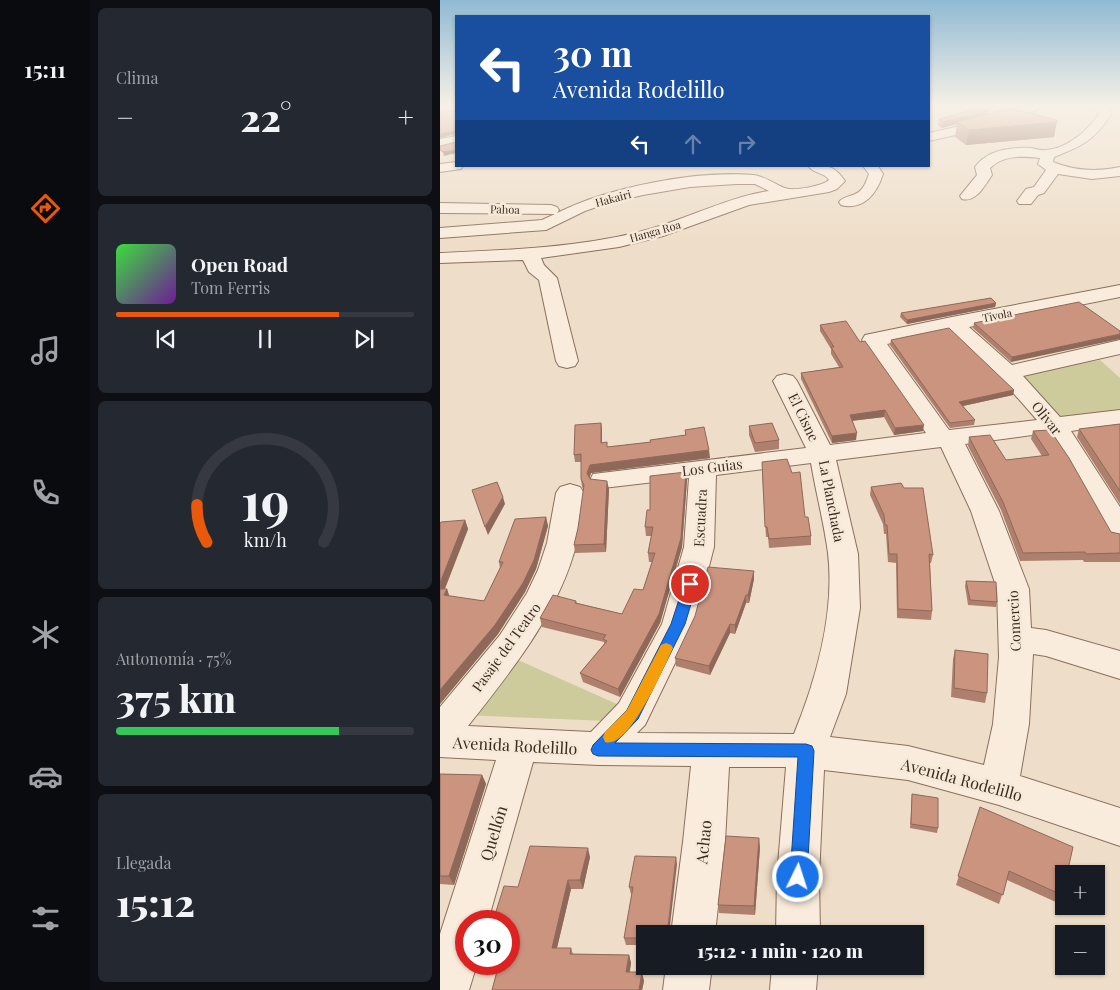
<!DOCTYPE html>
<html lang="es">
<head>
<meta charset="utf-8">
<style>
  :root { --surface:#171b24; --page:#242831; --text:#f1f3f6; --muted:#9ea1a6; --line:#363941; --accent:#ea580c }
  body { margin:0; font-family:"Playfair Display",serif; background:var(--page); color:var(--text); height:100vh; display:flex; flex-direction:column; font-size:19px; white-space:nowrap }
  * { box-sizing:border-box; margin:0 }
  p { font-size:16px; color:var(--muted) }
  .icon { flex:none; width:28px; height:28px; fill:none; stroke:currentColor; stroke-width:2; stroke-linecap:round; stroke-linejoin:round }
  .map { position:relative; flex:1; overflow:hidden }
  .side { display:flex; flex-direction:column; gap:8px; padding:8px; background:#0d0f14; width:350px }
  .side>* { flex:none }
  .top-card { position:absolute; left:15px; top:15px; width:475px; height:152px; border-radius:0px; box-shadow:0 1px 4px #0004; background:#1a4fa0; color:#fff; overflow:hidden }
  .fabs { position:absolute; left:615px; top:865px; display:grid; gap:10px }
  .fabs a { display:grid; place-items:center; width:50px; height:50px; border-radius:0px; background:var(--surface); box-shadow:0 1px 4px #0004; font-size:25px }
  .speed { position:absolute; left:15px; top:910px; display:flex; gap:10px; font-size:25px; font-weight:700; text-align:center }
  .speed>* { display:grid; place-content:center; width:65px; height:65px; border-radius:50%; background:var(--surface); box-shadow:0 1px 4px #0004; line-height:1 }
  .speed .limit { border:8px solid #d22; background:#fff; color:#111 }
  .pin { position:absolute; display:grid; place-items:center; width:42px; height:42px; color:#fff; margin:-21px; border:2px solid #fff; border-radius:50%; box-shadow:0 1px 5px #0007 }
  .me { position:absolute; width:55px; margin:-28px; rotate:4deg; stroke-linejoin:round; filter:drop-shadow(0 0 4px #0008) }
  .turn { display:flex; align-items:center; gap:18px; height:105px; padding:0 15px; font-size:22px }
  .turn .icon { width:65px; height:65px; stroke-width:2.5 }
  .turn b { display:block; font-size:35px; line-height:42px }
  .lanes { display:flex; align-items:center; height:48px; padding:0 15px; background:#0003; justify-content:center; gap:25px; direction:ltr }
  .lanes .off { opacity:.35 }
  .big { font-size:38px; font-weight:800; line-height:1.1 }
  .side .card { flex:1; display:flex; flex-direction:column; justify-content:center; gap:8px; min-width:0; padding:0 18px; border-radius:8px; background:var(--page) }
  .side .dial { align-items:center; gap:0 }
  .dial svg { height:130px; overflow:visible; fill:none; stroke:var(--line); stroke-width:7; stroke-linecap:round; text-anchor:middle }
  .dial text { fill:var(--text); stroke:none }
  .song { display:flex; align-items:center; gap:15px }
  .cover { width:60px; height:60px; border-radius:8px; background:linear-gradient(135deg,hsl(120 70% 55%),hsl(280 70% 35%)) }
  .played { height:5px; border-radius:2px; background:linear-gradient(90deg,var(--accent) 75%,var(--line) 75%) }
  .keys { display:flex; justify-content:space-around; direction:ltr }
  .heat { display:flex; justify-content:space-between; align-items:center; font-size:28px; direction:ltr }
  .charge { height:8px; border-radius:4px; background:linear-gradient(90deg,#34c759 75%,var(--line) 0) }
  .trip { position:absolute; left:196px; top:925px; width:288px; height:50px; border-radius:0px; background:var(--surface); box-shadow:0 1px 4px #0004; font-weight:800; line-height:50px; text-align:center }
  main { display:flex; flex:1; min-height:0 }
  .menu { display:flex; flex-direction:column; width:90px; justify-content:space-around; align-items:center; background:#090b0e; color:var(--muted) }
  .menu .icon { width:35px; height:35px }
  .menu .active { color:var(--accent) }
  .menu b { font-size:22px; color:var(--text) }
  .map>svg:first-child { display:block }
  .green { fill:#cdcb9c }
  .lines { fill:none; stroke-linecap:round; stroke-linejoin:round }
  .minor-casing { stroke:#8a6f5d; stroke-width:2 }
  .minor { fill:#f9ecdc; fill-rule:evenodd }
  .wall { fill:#af7f6d }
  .shaded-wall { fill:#8e6859 }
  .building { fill:#cb947f; stroke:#8e6859 }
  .route { fill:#1a73e8; stroke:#114b97 }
  .slow { fill:#f59e0b }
  .labels { text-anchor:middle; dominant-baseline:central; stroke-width:5; stroke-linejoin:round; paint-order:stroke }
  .far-street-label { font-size:11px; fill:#3b2a21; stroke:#f6e9d8 }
  .street-label { font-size:14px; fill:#3b2a21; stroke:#f6e9d8 }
  .near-street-label { font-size:16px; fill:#3b2a21; stroke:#f6e9d8 }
</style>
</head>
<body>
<main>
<nav class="menu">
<b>15:11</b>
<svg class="icon active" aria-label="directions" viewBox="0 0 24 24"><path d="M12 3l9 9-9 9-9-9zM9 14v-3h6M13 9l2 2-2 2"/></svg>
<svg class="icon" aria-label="music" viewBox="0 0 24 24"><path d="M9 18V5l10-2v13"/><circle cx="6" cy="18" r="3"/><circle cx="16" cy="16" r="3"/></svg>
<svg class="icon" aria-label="phone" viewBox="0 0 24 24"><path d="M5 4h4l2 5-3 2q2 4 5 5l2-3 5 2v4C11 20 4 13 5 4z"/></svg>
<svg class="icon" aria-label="climate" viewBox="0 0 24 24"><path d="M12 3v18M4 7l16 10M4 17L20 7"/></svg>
<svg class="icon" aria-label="car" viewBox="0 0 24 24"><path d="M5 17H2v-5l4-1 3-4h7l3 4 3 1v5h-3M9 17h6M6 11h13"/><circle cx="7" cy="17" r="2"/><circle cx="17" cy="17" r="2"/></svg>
<svg class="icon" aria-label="filters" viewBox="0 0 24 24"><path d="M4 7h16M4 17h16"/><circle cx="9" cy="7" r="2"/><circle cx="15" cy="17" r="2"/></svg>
</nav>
<section class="side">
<div class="card"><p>Clima</p>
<div class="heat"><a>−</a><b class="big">22°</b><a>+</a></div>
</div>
<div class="card">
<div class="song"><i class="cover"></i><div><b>Open Road</b><p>Tom Ferris</p></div></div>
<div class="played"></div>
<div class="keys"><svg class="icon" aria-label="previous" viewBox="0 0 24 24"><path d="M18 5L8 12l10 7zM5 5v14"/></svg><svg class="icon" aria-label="pause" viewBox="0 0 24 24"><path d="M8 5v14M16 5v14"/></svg><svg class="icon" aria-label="next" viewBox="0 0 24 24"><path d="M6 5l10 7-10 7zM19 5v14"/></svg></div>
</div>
<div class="card dial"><svg viewBox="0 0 100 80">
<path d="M14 69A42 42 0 1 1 86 69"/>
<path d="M14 69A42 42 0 0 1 8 46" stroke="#ea580c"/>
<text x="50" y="56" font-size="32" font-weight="700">19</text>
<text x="50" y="72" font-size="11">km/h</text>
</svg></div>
<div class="card"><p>Autonomía · 75%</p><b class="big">375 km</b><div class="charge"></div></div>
<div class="card"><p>Llegada</p><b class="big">15:12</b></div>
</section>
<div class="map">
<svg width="680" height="990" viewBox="0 0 680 990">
  <rect width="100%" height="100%" fill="#eeddc8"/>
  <path class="green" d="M660,360L680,378V412L623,420L582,374Z
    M67,655L179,705L169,721L22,715Z"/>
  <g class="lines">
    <defs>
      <path id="minor" d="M0,107H16V113H0Z
        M581,107H599L597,110L542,129L489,141V133L533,123Z
        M654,107H668L671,114C655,140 642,146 614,157L613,162C635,171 657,172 680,167V176L652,179L618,174L604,193L598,195L591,204H579L577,201L586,189L594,187L606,170L598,164L600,158C581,156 564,155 550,168L552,175C545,185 536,203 522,199L520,196L537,175L535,167C547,150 571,147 591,148C596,149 602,151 606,150C627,149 648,130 659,114Z
        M16,136V144L0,147V139Z
        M16,162V166H23L21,169L0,172V164Z
        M368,166C388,166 393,164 405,181L397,189L389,192L309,205L223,236L179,247L101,258L104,265L117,278L138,361L135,366L127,368L119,366L116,361L99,280L89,272L83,260L0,263V253C67,250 134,248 199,232C244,221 284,198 329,191L315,184H296L250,187L203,195L165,204L145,211L106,230L0,238V228L102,220L115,214L0,213V203L111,205L117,207L119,210L117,213C168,187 257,170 314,175C328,177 339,188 349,189C357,190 383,186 389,180C384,172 374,174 368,166Z
        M423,166H438L443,174C437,193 424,211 401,205L399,202C404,195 415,197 421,190C425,186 427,179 429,174Z
        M680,285V297L529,327L572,365L680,340V354L583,376L620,417L680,410V424L631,431L680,507V542L670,539L628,465L607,433L525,444L559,511L589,589L591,628L606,630L680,651V679L606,656L593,654L589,724L580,776L680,808V846L559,805L468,780L384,770L379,877L380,934H336L337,877L346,767H289L285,842L275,934H231L243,842L251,766L159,765L93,762L48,921H26V964H37L29,990H0V934L56,760L0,757V707L60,635L87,593L98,570L107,543L116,493L120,487L130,484L140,487L144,493C141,509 141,526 137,542C119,613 72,670 28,726L151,732L179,703L222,624L244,547L249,478L163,488L153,486L150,480L153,474L366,448L333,381L337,376L345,374L353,376L357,381L390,445L486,433L422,340L425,335L512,317ZM509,331L568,387L597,420L509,430L447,344ZM501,447L531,511L557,589L559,657L553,724L544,765L468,746L390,737L406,694L420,608L418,554L396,460ZM371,463C376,493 384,523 388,553C395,612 376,680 354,734L197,733L205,725L254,624L274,547L276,475Z
        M226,966H272L269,990H223Z
        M332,966H378L376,990H330Z"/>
    </defs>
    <use href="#minor" class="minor-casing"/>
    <use href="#minor" class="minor"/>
  </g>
  <path class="wall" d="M547,114L614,137L526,145L515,137L517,124L502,128L498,125L499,119Z
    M556,303L555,307L467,324L460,317L461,313Z
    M534,323L680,331L571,362L533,328Z
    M380,325L483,431L454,435L444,417L412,421L416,440L392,443L361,379V373L399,367L391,354V349L380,331Z
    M451,340L574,390L573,395L523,406L535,420L534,425L510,428L450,345Z
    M161,423L162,430V443L168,447L211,442L245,435V430L270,458L151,473L149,478L150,479L169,489L166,552L135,553L134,545L138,528L144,490L142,487L141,479V462H135L134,455Z
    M680,424V504L637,437L639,429Z
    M309,426L339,440V449L315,452L309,435Z
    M593,431L671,532L680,534V562H644L643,560L580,561L561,510L528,446L529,437L566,460L602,456L591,439Z
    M322,471L365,517L371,536V545L329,548L328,537H326Z
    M246,472L247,480L242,547L220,623L180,697L143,682L140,673L164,644V642L102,627L100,618L136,601L137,603L182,614L203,590L212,562H209L208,553L212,536H206L205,527L210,510Z
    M431,487L493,555L491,563H490L492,611L491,620L457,618L456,563L448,562L446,534H444L443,524L430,495Z
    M106,517L108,526L96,569L85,592L58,634L0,704V523L25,520L28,529L5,589H7L9,596L44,601L60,568L59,562Z
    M314,571V579L309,603H306L295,634L290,633L270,675L236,666L235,658Z
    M526,581L557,602L556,607L528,605L525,586Z
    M515,650L547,693L545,703L511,697L513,659Z
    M0,774L42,775L46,784L14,885L0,884Z
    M472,794L498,828L497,833L470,828Z
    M540,807L622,895L618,903L567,880L559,904L516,885Z
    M320,847L315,915L279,913L278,905Z
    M150,857L143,889H131L117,948H131L133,954L189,955L191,963L190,972L204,981L202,990H52L78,887Z
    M237,864L205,934V945H186L184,938L192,894H191L189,887Z"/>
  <path class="shaded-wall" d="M548,111L547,116L517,122V124L502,128L503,122Z
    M617,122L614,137L526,145L529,130Z
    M15,131L16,134L0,138V134Z
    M16,150V153L4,156L3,152Z
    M556,303L555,307L467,324V320Z
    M680,334V339L571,362L572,357Z
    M574,390L573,395L518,407L519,402Z
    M445,410L444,417L409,421L410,415Z
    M161,423L162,430V451L161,443Z
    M484,425L483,431L454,435L455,428Z
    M417,433L416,440L392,443V436Z
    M269,450L270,458L151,473L148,481L147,473L150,465Z
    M246,472L247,480L242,547L220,623L180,697L178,689Z
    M167,481L169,489L166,552L164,544Z
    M63,497L65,504L48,535L45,527Z
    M106,517L108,526L96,569L85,592L58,634L0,704V690Z
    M25,520L28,529L1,598L0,594V583Z
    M314,571V579L309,603L308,595Z
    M7,589L10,598L4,595Z
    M306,595V603L295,634V625Z
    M290,624V633L270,675L269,666Z
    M42,775L46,784L14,885L9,876Z
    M319,838L320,847L315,915L314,906Z
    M148,848L150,857L143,889L140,880Z
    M236,857L237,864L229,934L228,927Z
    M128,880L131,889L115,956L112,948Z
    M189,955L191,963L188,980L186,972Z
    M202,972L204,981L202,990H199Z"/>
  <path class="building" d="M538,108L548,111L503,122L499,119Z
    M570,108L617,120V122L529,130L517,122Z
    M0,111H16V135L15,131L0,134Z
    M16,142V150L3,152L0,150V146Z
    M551,298L556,303L467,320L461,313Z
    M639,302L680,331V334L572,357L534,323Z
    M406,321L420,342L425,341L484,425L455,428L445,410L410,415L417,433L392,436L361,373L403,367L391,347H394L380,325Z
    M509,328L574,390L519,402L535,420L510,423L451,340Z
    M161,423V443L167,442V447L211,442L210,440L246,435L245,430L264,427L269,450L150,465L147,473L150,479L167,481L164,544L134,545L138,528L144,485L141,479V454L134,455L135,425Z
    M332,423L339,440L315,443L309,426Z
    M680,424V491L639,429Z
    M610,430L629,458L671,532L680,534V553L646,554L645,552L583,553L563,502L529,437L550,435L566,460L609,455L593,431Z
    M347,459L352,473L360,472L365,517H368L371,536L329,539L327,527H325L322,462Z
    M246,472L241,538L219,614L178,689L140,673L167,641L163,639L166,635L100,618L113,595L136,601L135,603L182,614L194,589L203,590L215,553H208L213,527H205L207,510H210V476Z
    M57,482L63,497L45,527L32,490Z
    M461,483L464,488H483L493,555L489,554L492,611L458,609L457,554H449L447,525H445L444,515L431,487Z
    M106,517L94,560L83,583L55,625L0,690V589H7L4,595L44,601L63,562H59L75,519Z
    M25,520L0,583V523L1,522Z
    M268,567L314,571L308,595H306L295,625L290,624L269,666L235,658L255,616Z
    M526,581L556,582L557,602L530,600Z
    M515,650L548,654L547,693L514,688Z
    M0,774L42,775L9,876H0Z
    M472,794L498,798V828L471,824Z
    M540,807L633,847L627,874H624V889L622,895L569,871L563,895L518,876Z
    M286,836L319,838L314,906L278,905Z
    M90,846L148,848L140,880H128L112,948H131L130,954L189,955L186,972H202L199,990H52L59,964H69V921H53L64,886L78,887Z
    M195,856L236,857L228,927L230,929H240L239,934H205V938H184L193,887H189Z"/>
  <linearGradient id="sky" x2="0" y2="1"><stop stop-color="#8fbad4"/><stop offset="0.43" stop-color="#f7f0e6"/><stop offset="1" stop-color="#f7f0e6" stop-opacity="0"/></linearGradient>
  <rect width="680" height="246" fill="url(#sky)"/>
  <path class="route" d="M250,580L255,581L257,584L245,624L198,719L175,743L366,744L372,746L374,751L367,877L365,883L358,885L352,883L350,877L358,757L158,756L153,754L151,750L153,745L187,710L231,624L244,584L246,581Z"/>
  <path class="slow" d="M226,643L231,645L233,648C224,667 189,750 165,742L163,737L165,732L187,710L221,645Z"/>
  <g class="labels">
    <g class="far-street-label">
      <text transform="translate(173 198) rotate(-15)">Hakairi</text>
      <text transform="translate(65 209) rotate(1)">Pahoa</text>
      <text transform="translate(215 231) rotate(-16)">Hanga Roa</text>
      <text transform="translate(557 315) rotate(-11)">Tivola</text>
    </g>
    <g class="street-label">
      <text transform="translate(364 417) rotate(64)">El Cisne</text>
      <text transform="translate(607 418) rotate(51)">Olivar</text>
      <text transform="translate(272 467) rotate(-7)">Los Guias</text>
      <text transform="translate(392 501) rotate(79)">La Planchada</text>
      <text transform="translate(260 518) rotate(-87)">Escuadra</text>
      <text transform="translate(574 621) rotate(-93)">Comercio</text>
      <text transform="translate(66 647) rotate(-54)">Pasaje del Teatro</text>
    </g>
    <g class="near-street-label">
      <text transform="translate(75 745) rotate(3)">Avenida Rodelillo</text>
      <text transform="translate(522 779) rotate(15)">Avenida Rodelillo</text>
      <text transform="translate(53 833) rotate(-73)">Quellón</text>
      <text transform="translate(263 842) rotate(-84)">Achao</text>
    </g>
  </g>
</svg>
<div class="fabs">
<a>+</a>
<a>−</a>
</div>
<div class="speed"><div class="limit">30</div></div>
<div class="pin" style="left:250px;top:584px;background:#d93025"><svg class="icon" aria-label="arrive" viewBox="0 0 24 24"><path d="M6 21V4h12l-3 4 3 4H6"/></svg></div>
<svg class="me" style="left:358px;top:877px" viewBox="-20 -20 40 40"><circle r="17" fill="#1a73e8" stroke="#fff" stroke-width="3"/><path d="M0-11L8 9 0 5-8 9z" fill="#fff"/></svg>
<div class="trip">15:12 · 1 min · 120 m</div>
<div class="top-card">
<div class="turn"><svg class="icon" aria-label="left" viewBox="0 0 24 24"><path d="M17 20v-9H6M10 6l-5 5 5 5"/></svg><div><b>30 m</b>Avenida Rodelillo</div></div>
<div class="lanes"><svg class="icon" aria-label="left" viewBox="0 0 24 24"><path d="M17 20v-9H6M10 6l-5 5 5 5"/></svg><svg class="icon off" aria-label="ahead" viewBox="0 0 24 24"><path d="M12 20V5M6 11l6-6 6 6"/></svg><svg class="icon off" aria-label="right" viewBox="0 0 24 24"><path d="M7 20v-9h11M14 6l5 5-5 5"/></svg></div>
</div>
</div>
</main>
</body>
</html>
